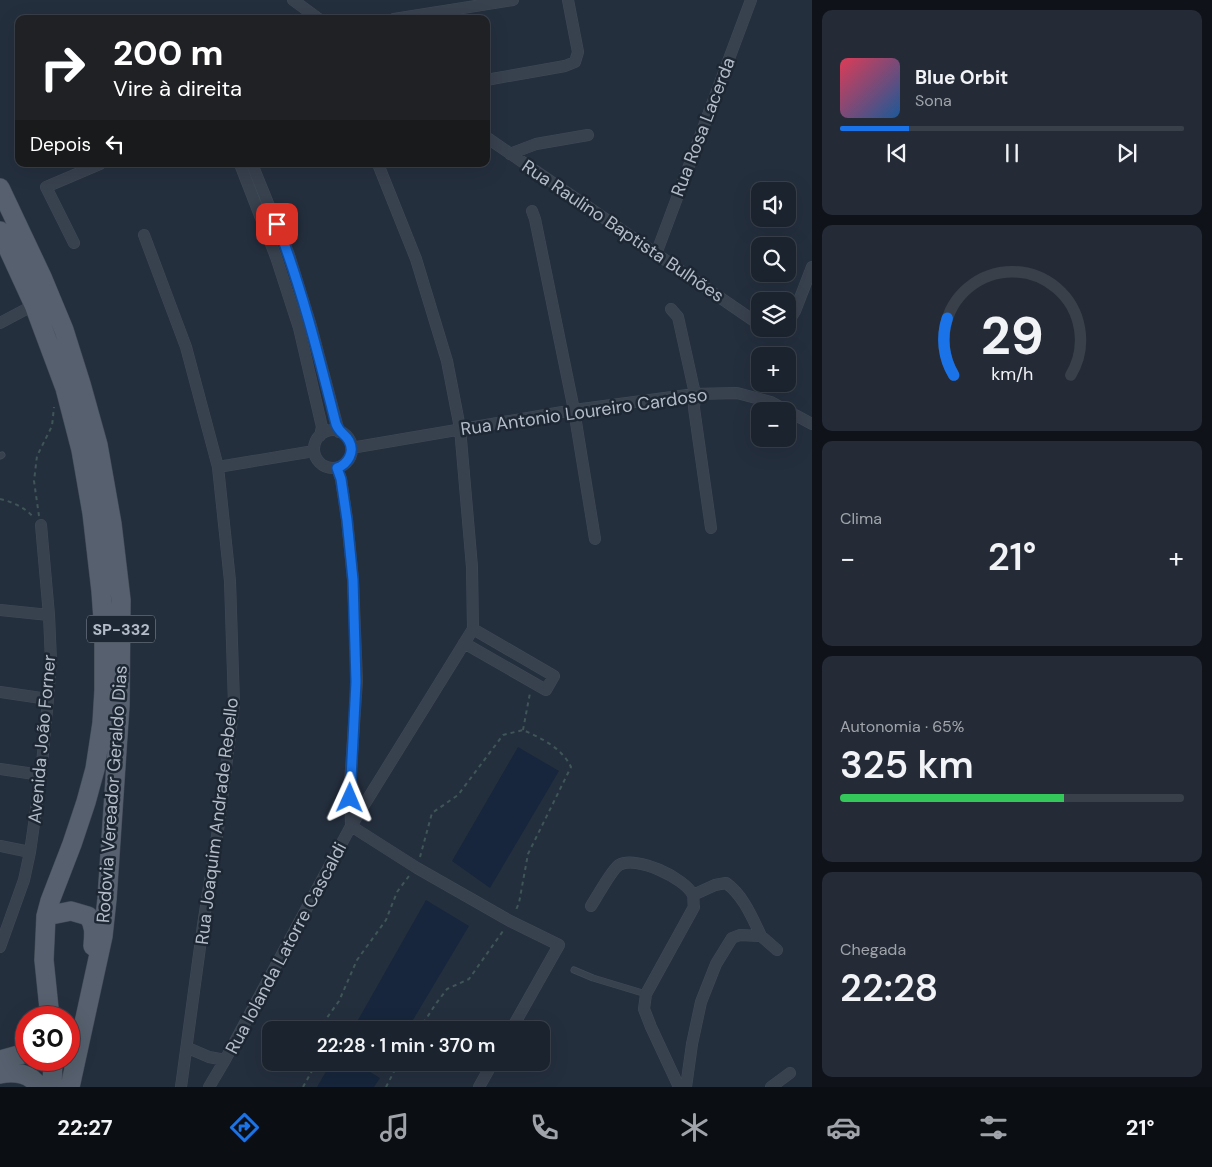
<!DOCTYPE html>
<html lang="pt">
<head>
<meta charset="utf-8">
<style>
  :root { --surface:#1b232e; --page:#242b36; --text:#f1f3f6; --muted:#a0a4aa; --line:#39404a; --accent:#1a73e8 }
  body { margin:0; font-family:"DM Sans",sans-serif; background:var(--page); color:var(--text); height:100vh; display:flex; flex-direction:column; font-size:19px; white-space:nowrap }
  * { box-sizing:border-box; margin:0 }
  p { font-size:16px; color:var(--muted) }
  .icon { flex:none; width:28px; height:28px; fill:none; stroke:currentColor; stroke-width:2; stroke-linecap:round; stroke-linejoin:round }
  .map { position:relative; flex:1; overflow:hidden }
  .drawer { display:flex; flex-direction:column; gap:10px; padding:10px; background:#0f1319; width:400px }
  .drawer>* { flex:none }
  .top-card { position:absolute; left:15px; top:15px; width:475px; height:152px; border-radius:10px; box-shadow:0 5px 20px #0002,0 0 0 1px var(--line); background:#202124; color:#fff; overflow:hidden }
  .controls { position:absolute; left:751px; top:182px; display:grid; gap:10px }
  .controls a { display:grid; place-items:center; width:45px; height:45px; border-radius:10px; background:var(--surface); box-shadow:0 5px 20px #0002,0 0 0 1px var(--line); font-size:25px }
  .speed { position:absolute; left:15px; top:1006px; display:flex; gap:10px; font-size:25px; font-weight:700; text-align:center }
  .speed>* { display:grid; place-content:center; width:65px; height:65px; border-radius:50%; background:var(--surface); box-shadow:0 5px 20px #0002,0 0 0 1px var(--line); line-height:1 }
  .speed .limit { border:8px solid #d22; background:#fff; color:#111 }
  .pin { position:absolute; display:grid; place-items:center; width:42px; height:42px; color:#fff; margin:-21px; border-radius:10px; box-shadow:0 2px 8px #0006 }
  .me { position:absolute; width:55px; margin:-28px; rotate:1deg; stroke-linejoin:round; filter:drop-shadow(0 0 4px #0008) }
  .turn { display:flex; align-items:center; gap:18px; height:105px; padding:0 15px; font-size:22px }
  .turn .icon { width:65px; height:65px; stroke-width:2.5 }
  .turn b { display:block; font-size:35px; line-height:42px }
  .then { display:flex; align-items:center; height:48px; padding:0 15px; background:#0003; gap:10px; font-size:19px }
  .big { font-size:38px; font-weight:600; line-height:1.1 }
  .drawer .card { flex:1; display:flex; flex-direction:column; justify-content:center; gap:8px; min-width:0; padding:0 18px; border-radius:10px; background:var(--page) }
  .drawer .dial { align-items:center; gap:0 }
  .dial svg { height:130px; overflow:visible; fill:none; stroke:var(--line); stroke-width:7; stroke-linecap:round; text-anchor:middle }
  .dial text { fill:var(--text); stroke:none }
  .song { display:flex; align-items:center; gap:15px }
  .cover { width:60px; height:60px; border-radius:8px; background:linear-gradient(135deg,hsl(350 70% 55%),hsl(210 70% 35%)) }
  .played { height:5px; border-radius:2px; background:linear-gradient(90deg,var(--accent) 20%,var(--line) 20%) }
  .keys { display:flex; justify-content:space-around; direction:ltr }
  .heat { display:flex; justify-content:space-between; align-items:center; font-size:28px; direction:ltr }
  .charge { height:8px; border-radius:4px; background:linear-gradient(90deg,#34c759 65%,var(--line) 0) }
  .trip { position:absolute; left:262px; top:1021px; width:288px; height:50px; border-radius:10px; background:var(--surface); box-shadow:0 5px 20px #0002,0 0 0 1px var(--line); font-weight:600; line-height:50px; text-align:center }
  .tabs { display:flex; height:80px; justify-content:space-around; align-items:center; background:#0b0e12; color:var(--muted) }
  .tabs .icon { width:35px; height:35px }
  .tabs .current { color:var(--accent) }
  .tabs b { font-size:22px; color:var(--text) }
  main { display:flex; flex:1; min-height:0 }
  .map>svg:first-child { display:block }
  .water { fill:#17263c }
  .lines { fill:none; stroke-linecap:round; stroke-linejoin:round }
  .service-casing { stroke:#414a57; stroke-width:7 }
  .minor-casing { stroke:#414a57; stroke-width:12 }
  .primary-casing { stroke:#414a57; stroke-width:20 }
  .path { stroke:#3f5557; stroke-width:2; stroke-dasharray:4 4; stroke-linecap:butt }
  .service { stroke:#38414e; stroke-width:5.5 }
  .minor { stroke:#38414e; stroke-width:11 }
  .primary { stroke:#56606e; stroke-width:19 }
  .route-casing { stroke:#114b97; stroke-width:12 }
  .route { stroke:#1a73e8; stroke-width:9 }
  .labels { text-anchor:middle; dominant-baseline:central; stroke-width:5; stroke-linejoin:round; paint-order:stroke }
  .shield { fill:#1d2633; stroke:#878f9c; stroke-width:1 }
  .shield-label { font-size:16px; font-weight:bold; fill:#b4bcc9 }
  .street-label { font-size:18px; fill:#b4bcc9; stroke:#1d2633 }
</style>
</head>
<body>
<main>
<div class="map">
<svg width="812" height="1087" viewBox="0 0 812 1087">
  <rect width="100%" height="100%" fill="#242f3e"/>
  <path class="water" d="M518,747L559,771L490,888L452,861Z
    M426,900L469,926L407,1030H359L354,1027Z
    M331,1063H355L380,1078L374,1087H317Z"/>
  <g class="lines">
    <defs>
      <path id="service" d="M0,456L2,455
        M574,970L593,978L646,994"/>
      <path id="minor" d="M293,0L319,19
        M394,19L513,0
        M486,80L565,66L575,62L578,52L568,0
        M486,137L760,325
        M510,154L536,144L588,135
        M240,164L276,257L299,328L322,427L320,436
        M252,164L289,255L311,326L339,432
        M532,211L535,219L574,410L595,539
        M144,235L186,347L218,467L230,581L234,704L219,823L203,925L181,1087
        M74,243L46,187L100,164
        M656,254L751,0
        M671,309L678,317L695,394L694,408L711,528
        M788,322L795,311L812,267
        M0,323L34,305
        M776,329H777
        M314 449a19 19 0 1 1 38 0a19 19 0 1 1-38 0Z
        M351,448L574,410L695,394L737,393L771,402L812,424
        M218,467L314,451
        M337,468L341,479L347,519L353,580L357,681L350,783L351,826
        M0,610L49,615
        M464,643L546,690L554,676L473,629
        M0,692L48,699
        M0,769L41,775
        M351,826L417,868L510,921L559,945L511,1030
        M0,846L30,852
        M693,895L715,885L726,883C743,895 752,917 761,936
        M591,906C597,897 612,869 619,865C636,855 685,878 693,895C694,898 693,904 694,907L646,994L644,1009L651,1027L679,1087
        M0,947L24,880L30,852L41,775L48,699L51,661L49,615L41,525
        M188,1048L209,1057L225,1060
        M209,1087L225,1060L351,826L473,629L472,567L460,428L447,361L416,259L378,164
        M479,1087L493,1062
        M686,1087L692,1044L701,1002L716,964L732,938L740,935L761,936L777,950
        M771,1087L790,1073"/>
      <path id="primary" d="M0,188L42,277L64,330L81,384L98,445L112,524L121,600L120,705L107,899L103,936L70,1087
        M0,231L34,305L65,388L81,450L92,513L101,591L104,633V690L102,723L95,769L86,802L72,844L50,901L46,916L44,960L50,1018
        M46,916L71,911L88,916C95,925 94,934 93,946
        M0,1060L26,1053
        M0,1074C14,1071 31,1073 39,1087
        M52,1087L53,1060"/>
    </defs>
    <use href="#service" class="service-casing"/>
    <use href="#minor" class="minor-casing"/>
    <use href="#primary" class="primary-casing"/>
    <path class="path" d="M0,499C13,502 26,508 34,518
      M39,516L34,481L37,456L52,426L54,407
      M523,730L530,693
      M420,857L432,813L458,795L503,735L523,730C541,738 562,748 571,767L528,854L519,903L515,912
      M318,1030L339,1001L357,960L386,920L397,892L409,876
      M419,1030L435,1005L447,989L469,979L503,931
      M375,1062L393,1071
      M303,1087L317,1062
      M386,1087L399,1062"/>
    <use href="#service" class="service"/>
    <use href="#minor" class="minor"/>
    <use href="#primary" class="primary"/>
  </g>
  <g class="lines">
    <defs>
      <path id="route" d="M277,224C302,289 319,357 336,424C340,434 345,433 349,441C355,452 348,464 337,468L341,479L347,520L353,580L356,682L350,798"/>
    </defs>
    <use href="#route" class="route-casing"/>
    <use href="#route" class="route"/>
  </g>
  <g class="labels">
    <rect class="shield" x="87" y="615.5" width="68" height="27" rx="4"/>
    <g class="shield-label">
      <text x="121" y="629">SP-332</text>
    </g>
    <g class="street-label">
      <text transform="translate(703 127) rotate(-69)">Rua Rosa Lacerda</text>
      <text transform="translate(623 231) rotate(34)">Rua Raulino Baptista Bulhões</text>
      <text transform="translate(584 412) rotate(-8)">Rua Antonio Loureiro Cardoso</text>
      <text transform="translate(42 739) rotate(-85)">Avenida João Forner</text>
      <text transform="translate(112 794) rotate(-86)">Rodovia Vereador Geraldo Dias</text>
      <text transform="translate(217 821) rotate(-83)">Rua Joaquim Andrade Rebello</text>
      <text transform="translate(286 948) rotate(-62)">Rua Iolanda Latorre Cascaldi</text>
    </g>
  </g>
</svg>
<div class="controls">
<a><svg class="icon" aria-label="sound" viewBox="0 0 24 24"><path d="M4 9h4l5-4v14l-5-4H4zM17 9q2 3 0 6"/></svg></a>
<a><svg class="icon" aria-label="search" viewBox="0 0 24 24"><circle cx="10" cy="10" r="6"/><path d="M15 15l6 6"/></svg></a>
<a><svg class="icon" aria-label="layers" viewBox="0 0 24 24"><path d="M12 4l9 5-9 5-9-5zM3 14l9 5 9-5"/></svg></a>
<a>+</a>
<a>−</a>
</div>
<div class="speed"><div class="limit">30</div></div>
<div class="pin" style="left:277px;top:224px;background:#d93025"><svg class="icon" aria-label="arrive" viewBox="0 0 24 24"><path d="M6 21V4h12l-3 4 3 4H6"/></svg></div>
<svg class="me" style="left:350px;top:798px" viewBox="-20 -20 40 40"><path d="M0-17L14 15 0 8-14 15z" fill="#1a73e8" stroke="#fff" stroke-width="4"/></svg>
<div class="trip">22:28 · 1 min · 370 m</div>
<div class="top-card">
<div class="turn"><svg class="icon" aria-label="right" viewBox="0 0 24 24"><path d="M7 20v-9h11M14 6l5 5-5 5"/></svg><div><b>200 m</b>Vire à direita</div></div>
<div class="then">Depois<svg class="icon" aria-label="left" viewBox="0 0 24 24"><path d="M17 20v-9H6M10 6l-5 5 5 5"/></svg></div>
</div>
</div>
<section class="drawer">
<div class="card">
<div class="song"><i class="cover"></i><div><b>Blue Orbit</b><p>Sona</p></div></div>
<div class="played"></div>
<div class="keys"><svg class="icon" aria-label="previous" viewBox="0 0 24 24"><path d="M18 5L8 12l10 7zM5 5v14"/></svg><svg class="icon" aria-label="pause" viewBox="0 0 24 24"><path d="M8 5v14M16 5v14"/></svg><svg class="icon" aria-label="next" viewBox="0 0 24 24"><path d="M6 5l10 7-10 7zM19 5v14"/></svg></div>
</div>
<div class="card dial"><svg viewBox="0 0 100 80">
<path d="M14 69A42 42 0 1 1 86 69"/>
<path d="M14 69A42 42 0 0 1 10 34" stroke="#1a73e8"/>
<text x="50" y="56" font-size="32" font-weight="700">29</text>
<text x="50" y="72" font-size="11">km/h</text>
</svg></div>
<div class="card"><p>Clima</p>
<div class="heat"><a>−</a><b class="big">21°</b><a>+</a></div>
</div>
<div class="card"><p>Autonomia · 65%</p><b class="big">325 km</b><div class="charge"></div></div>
<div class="card"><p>Chegada</p><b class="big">22:28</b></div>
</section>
</main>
<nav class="tabs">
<b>22:27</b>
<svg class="icon current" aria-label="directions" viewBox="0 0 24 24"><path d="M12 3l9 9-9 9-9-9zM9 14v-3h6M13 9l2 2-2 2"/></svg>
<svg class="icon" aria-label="music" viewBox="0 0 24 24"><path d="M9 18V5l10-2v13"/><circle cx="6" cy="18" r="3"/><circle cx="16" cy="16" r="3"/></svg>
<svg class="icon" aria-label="phone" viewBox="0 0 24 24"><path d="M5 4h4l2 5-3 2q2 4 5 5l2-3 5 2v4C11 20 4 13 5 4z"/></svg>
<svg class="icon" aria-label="climate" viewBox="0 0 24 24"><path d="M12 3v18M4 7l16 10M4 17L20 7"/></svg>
<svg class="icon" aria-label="car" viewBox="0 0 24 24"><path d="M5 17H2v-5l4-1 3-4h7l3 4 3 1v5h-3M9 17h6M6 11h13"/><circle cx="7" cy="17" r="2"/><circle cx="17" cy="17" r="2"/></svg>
<svg class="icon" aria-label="filters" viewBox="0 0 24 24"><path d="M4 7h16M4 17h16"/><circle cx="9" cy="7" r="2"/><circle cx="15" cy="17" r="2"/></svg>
<b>21°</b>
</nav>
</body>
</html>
